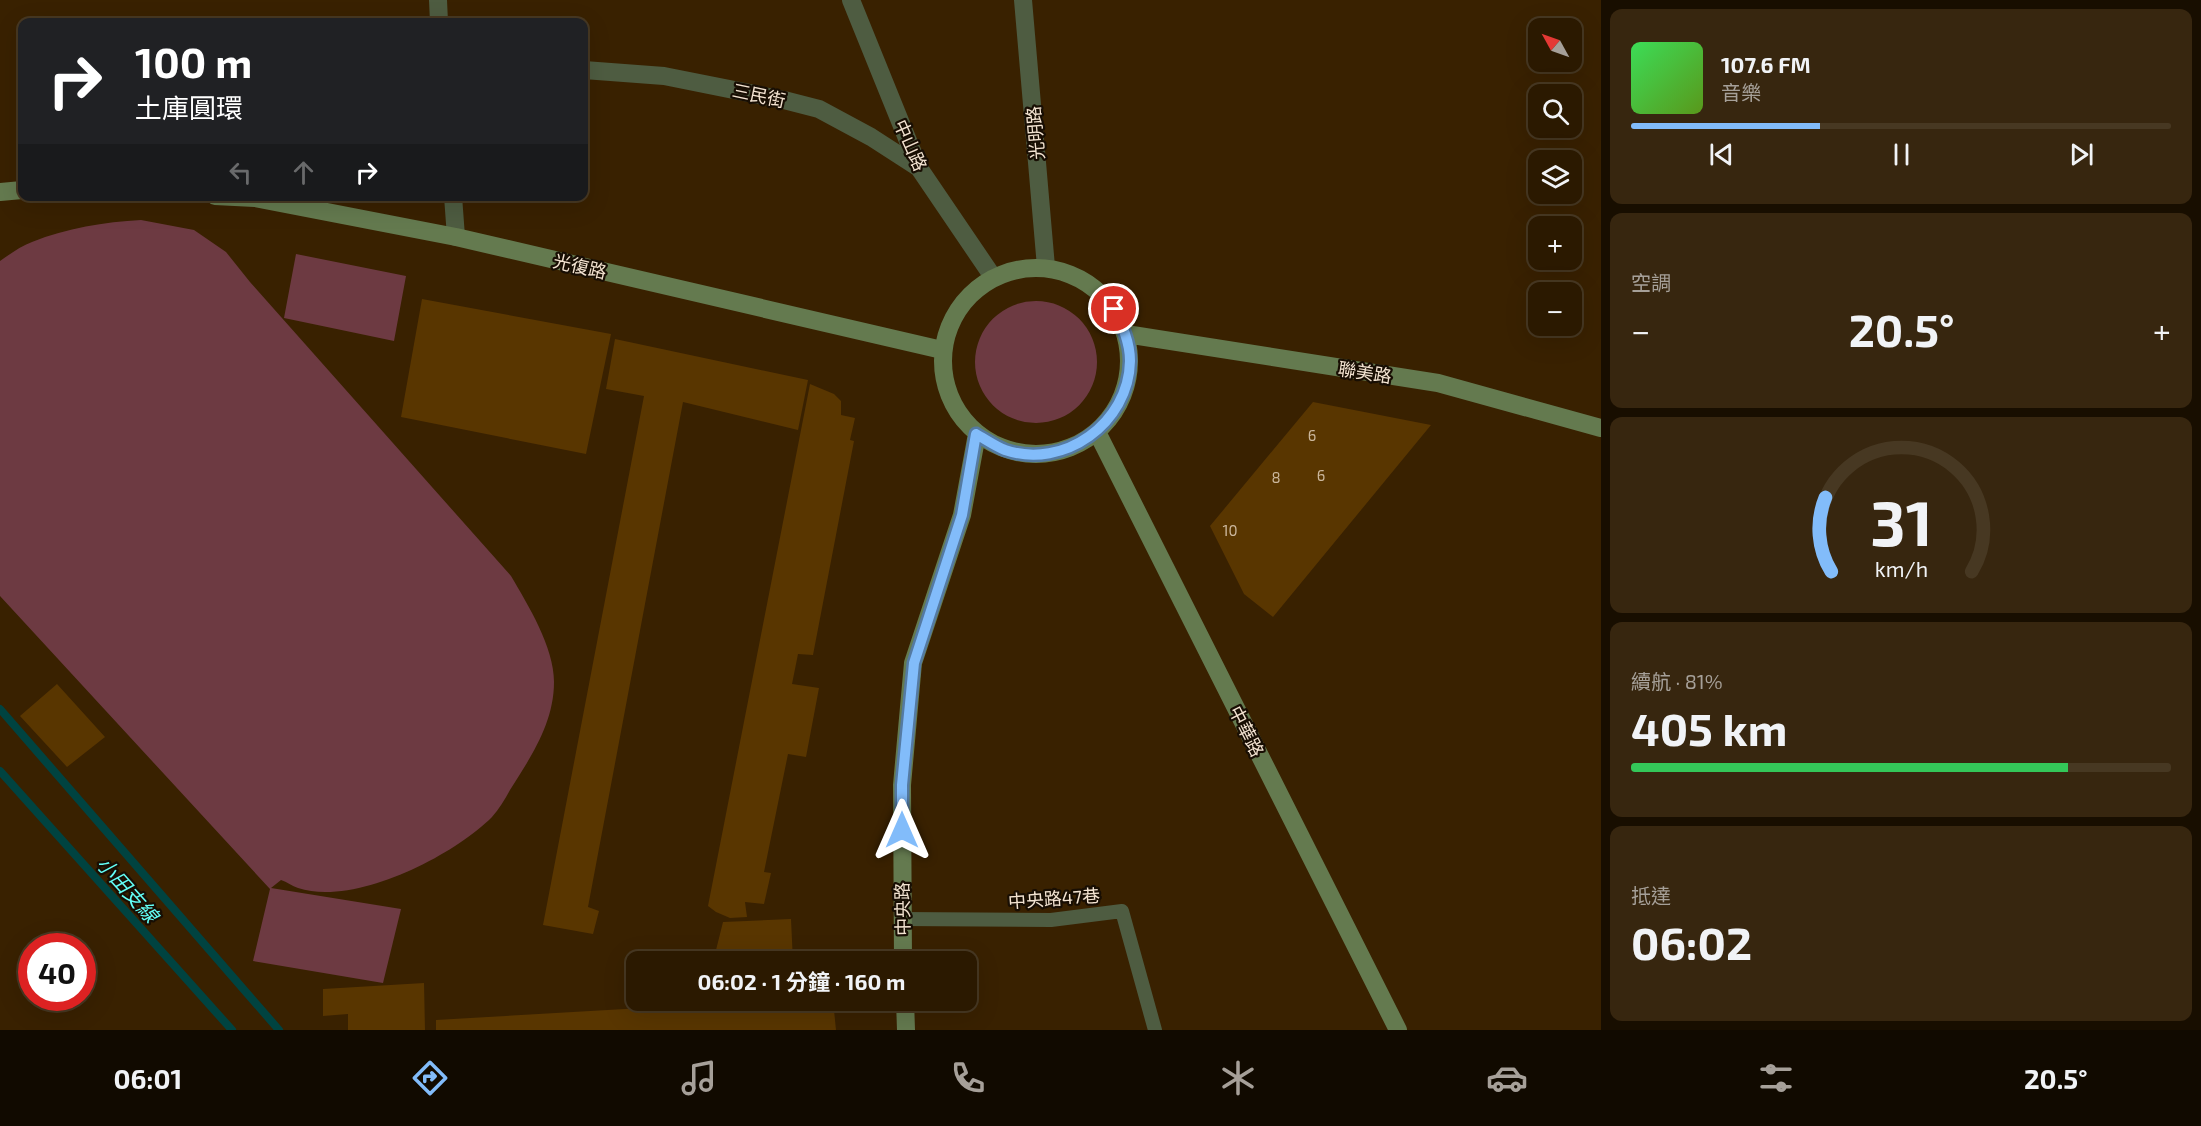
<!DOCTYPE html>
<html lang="zh-TW">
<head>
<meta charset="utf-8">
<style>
  :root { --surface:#2b1900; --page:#37260f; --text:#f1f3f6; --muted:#a6a099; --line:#473822; --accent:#82bcfa }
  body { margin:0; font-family:"Exo 2","Noto Sans TC",sans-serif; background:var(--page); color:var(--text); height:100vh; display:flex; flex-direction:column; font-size:22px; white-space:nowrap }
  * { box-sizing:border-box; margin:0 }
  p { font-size:20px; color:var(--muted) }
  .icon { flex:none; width:33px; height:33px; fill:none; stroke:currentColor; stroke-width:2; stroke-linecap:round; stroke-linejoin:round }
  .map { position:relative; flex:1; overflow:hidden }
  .details { display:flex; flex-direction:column; gap:9px; padding:9px; background:#180e00; width:600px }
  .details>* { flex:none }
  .banner { position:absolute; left:18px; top:18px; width:570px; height:183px; border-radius:12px; box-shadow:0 6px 24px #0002,0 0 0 2px var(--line); background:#202124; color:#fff; overflow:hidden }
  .needle { width:39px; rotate:310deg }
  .buttons { position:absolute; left:1528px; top:18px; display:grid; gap:12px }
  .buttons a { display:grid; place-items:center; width:54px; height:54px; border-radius:12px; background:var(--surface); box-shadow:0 6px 24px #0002,0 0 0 2px var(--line); font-size:30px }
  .speed { position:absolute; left:18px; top:933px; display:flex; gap:12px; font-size:30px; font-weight:700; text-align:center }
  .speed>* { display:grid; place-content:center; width:78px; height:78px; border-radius:50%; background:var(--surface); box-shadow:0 6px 24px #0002,0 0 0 2px var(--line); line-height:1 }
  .speed .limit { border:9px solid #d22; background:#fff; color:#111 }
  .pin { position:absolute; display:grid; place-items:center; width:51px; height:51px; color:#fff; margin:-26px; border:3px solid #fff; border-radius:50%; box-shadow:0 2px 6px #0007 }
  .me { position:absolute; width:66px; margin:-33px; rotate:0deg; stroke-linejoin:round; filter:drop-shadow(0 0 4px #0008) }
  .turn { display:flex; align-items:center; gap:21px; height:126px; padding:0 18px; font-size:27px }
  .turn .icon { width:78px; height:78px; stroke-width:2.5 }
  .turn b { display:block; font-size:42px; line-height:51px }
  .lanes { display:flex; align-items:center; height:57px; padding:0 18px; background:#0003; justify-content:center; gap:30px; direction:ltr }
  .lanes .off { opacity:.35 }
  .big { font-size:45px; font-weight:700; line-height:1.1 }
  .details .widget { flex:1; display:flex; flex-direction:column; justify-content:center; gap:9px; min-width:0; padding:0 21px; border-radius:12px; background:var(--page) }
  .details .dial { align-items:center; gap:0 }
  .dial svg { height:156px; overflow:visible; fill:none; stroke:var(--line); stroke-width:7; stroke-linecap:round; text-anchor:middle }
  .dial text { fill:var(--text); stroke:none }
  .song { display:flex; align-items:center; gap:18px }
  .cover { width:72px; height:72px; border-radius:9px; background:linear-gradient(135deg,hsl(130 70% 55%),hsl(90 70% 35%)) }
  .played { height:6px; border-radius:3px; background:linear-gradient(90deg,var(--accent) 35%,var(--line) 35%) }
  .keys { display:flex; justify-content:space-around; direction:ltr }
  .heat { display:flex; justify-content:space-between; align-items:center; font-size:33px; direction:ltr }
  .charge { height:9px; border-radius:4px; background:linear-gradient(90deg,#34c759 81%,var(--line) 0) }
  .trip { position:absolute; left:626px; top:951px; width:351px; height:60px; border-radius:12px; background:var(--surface); box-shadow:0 6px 24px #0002,0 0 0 2px var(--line); font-weight:700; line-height:60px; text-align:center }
  .tabs { display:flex; height:96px; justify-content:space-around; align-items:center; background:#110a00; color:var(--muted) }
  .tabs .icon { width:42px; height:42px }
  .tabs .active { color:var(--accent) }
  .tabs b { font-size:27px; color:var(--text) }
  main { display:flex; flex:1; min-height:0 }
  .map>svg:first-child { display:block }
  .green { fill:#6d3a42 }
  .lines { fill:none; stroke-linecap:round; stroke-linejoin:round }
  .stream { stroke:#004340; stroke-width:8 }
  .building { fill:#593600 }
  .lane { stroke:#4e5c41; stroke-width:14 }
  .street { stroke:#4e5c41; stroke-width:18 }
  .secondary { stroke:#647a4f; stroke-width:18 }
  .route-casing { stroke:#547aa2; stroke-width:15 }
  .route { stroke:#82bcfa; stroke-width:10 }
  .labels { text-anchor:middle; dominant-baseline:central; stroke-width:4.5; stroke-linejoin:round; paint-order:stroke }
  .number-label { font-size:15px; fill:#ccb89d }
  .street-label { font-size:18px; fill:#f3e3d1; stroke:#180e03 }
  .water-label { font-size:20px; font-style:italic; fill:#63fff7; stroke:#180e03 }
</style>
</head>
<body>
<main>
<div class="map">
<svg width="1601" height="1030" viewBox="0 0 1601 1030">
  <rect width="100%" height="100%" fill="#392100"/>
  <path class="green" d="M141,220L194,230L226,252L250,282L511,576C528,605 554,647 554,682C554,723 531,757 510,790C505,799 499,809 492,817C453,856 354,907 298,888C292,886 287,882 281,880L271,888L401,909L383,983L253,961L270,889L0,596V261C10,254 21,246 32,242C67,228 104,222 141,220Z
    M296,254L406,276L394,341L284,318Z
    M975 362a61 61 0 1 1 122 0a61 61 0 1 1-122 0Z"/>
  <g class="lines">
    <path class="stream" d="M0,709L279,1030
      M0,771L232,1030"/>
  </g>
  <path class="building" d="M422,299L611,334L586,454L401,417Z
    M615,339L808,380L798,430L683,402L588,907L599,911L593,934L543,925L644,396L606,389Z
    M810,384L834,394L841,401V415L855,418L850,440L854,441L813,655L798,654L792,684L819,688L806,757L788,754L764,872L771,873L764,904L745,902L747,917L730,918L716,912L708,906Z
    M1313,402L1431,425L1273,617L1244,594L1210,526Z
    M57,684L105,737L67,767L20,716Z
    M791,919L793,962H713L723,922Z
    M424,983L425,1030H348V1014L323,1016V989Z
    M746,1000H796V1002L833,1000L836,1030H436V1020L746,1002Z"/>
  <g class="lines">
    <path class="lane" d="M901,919L1051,920L1122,911L1155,1030"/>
    <path class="street" d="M438,0L439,22
      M851,0L919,168L993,277
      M1023,0L1046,267
      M584,70L664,76L784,100L819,109L871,137L919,168
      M453,196L456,237"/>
    <path class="secondary" d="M0,192L22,190
      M215,196L255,198L456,237L942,350
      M943 361a93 93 0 1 1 186 0a93 93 0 1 1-186 0Z
      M1126,334L1438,383L1601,428
      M1097,432L1398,1030
      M903,962L902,785L913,663L962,515L977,434
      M905,1000L906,1030"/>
  </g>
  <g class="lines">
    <defs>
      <path id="route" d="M902,830V785L914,663L962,515L976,434C985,439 995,446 1005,450C1064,470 1129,423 1130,361C1130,342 1122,325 1114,309"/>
    </defs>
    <use href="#route" class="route-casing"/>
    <use href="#route" class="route"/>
  </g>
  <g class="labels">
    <g class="number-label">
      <text x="1312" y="435">6</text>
      <text x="1321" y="475">6</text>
      <text x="1276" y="477">8</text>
      <text x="1230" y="530">10</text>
    </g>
    <g class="street-label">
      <text transform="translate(759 95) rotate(12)">三民街</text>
      <text transform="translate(1035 133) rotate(-95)">光明路</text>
      <text transform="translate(911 145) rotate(66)">中山路</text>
      <text transform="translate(580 266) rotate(13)">光復路</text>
      <text transform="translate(1365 372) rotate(9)">聯美路</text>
      <text transform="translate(1247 731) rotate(63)">中華路</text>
      <text transform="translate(1054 898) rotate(-4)">中央路47巷</text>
      <text transform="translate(902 909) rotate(-91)">中央路</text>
    </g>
    <g class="water-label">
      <text transform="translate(128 889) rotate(48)">小田支線</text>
    </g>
  </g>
</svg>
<div class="buttons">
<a><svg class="needle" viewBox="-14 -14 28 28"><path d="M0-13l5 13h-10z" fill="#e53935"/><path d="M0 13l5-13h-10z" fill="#a6a099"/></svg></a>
<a><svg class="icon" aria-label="search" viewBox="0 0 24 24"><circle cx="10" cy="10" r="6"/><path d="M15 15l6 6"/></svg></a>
<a><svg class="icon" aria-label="layers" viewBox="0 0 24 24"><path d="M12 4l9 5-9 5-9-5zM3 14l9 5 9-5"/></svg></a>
<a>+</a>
<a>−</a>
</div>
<div class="speed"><div class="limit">40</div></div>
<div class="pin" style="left:1114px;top:309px;background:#d93025"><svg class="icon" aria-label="arrive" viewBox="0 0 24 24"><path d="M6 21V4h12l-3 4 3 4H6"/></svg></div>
<svg class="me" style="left:902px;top:830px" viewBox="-20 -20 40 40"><path d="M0-17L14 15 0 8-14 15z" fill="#82bcfa" stroke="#fff" stroke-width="4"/></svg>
<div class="trip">06:02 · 1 分鐘 · 160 m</div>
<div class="banner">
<div class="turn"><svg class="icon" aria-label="right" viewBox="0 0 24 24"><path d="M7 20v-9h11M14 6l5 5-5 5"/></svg><div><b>100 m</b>土庫圓環</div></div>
<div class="lanes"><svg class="icon off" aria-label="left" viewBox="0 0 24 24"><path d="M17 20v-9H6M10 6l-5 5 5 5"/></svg><svg class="icon off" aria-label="ahead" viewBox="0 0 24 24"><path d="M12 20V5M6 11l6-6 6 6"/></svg><svg class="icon" aria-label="right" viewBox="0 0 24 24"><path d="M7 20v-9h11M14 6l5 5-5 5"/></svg></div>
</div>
</div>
<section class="details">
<div class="widget">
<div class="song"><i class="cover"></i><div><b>107.6 FM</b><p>音樂</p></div></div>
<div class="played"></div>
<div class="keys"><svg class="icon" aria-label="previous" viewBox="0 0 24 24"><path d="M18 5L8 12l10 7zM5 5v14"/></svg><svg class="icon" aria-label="pause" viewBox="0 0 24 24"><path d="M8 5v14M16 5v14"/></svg><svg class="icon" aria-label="next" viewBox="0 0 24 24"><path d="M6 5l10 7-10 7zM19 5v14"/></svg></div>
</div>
<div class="widget"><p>空調</p>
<div class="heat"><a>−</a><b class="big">20.5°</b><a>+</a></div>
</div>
<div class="widget dial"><svg viewBox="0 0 100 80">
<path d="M14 69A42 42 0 1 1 86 69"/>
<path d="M14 69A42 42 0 0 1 11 31" stroke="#82bcfa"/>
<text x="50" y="56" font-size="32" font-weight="700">31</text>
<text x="50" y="72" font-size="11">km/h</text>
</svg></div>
<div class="widget"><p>續航 · 81%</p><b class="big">405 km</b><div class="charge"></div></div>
<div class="widget"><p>抵達</p><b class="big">06:02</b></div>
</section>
</main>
<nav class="tabs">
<b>06:01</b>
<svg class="icon active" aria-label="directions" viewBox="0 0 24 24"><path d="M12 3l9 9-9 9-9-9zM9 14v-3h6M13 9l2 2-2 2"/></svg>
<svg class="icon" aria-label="music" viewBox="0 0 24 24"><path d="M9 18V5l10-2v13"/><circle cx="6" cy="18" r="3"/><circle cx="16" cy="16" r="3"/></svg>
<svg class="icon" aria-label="phone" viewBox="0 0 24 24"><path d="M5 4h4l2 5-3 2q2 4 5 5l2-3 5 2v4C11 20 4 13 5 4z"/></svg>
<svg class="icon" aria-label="climate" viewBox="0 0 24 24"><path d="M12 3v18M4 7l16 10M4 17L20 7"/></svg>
<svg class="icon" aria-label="car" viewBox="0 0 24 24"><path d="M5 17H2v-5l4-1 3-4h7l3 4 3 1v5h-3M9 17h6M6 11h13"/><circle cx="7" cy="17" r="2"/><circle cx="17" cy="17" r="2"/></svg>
<svg class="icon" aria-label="filters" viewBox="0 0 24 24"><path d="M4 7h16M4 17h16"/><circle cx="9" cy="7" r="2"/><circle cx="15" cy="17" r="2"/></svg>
<b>20.5°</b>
</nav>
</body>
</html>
